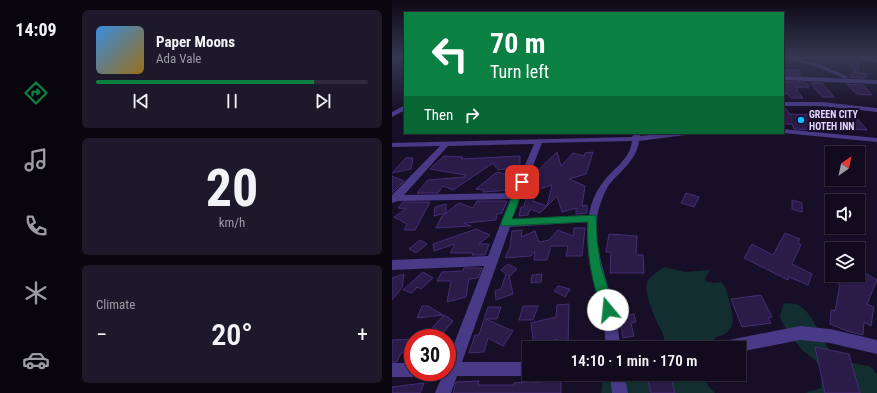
<!DOCTYPE html>
<html lang="en">
<head>
<meta charset="utf-8">
<style>
  :root { --surface:#110b1d; --page:#1e192a; --text:#f1f3f6; --muted:#9c9ba4; --line:#302b3b; --accent:#0b8043 }
  body { margin:0; font-family:"Roboto Condensed",sans-serif; background:var(--page); color:var(--text); height:100vh; display:flex; flex-direction:column; font-size:15px; white-space:nowrap }
  * { box-sizing:border-box; margin:0 }
  p { font-size:13px; color:var(--muted) }
  .icon { flex:none; width:22px; height:22px; fill:none; stroke:currentColor; stroke-width:2; stroke-linecap:round; stroke-linejoin:round }
  .map { position:relative; flex:1; overflow:hidden }
  .panel { display:flex; flex-direction:column; gap:10px; padding:10px; background:#090610; width:320px }
  .panel>* { flex:none }
  .banner { position:absolute; left:12px; top:12px; width:380px; height:122px; border-radius:0px; box-shadow:0 1px 3px #0004,0 0 0 1px var(--line); background:#0b8043; color:#fff; overflow:hidden }
  .needle { width:26px; rotate:33deg }
  .buttons { position:absolute; left:433px; top:146px; display:grid; gap:8px }
  .buttons a { display:grid; place-items:center; width:40px; height:40px; border-radius:0px; background:var(--surface); box-shadow:0 1px 3px #0004,0 0 0 1px var(--line); font-size:20px }
  .speed { position:absolute; left:12px; top:329px; display:flex; gap:8px; font-size:20px; font-weight:700; text-align:center }
  .speed>* { display:grid; place-content:center; width:52px; height:52px; border-radius:50%; background:var(--surface); box-shadow:0 1px 3px #0004,0 0 0 1px var(--line); line-height:1 }
  .speed .limit { border:6px solid #d22; background:#fff; color:#111 }
  .pin { position:absolute; display:grid; place-items:center; width:34px; height:34px; color:#fff; margin:-17px; border-radius:8px; box-shadow:0 2px 6px #0006 }
  .me { position:absolute; width:44px; margin:-22px; rotate:343deg; stroke-linejoin:round; filter:drop-shadow(0 0 3px #0008) }
  .turn { display:flex; align-items:center; gap:14px; height:84px; padding:0 20px; font-size:18px }
  .turn .icon { width:52px; height:52px; stroke-width:2.5 }
  .turn b { display:block; font-size:28px; line-height:34px }
  .then { display:flex; align-items:center; height:38px; padding:0 20px; background:#0003; gap:8px; font-size:15px }
  .big { font-size:30px; font-weight:600; line-height:1.1 }
  .panel .widget { flex:1; display:flex; flex-direction:column; justify-content:center; gap:6px; min-width:0; padding:0 14px; border-radius:6px; background:var(--page) }
  .panel .dial { align-items:center; gap:0 }
  .dial b { font-size:52px; line-height:1 }
  .song { display:flex; align-items:center; gap:12px }
  .cover { width:48px; height:48px; border-radius:6px; background:linear-gradient(135deg,hsl(210 70% 55%),hsl(40 70% 35%)) }
  .played { height:4px; border-radius:2px; background:linear-gradient(90deg,var(--accent) 80%,var(--line) 80%) }
  .keys { display:flex; justify-content:space-around; direction:ltr }
  .heat { display:flex; justify-content:space-between; align-items:center; font-size:22px; direction:ltr }
  .trip { position:absolute; left:130px; top:341px; width:224px; height:40px; border-radius:0px; background:var(--surface); box-shadow:0 1px 3px #0004,0 0 0 1px var(--line); font-weight:600; line-height:40px; text-align:center }
  main { display:flex; flex:1; min-height:0 }
  .tabs { display:flex; flex-direction:column; width:72px; justify-content:space-around; align-items:center; background:#07040c; color:var(--muted) }
  .tabs .icon { width:28px; height:28px }
  .tabs .active { color:var(--accent) }
  .tabs b { font-size:18px; color:var(--text) }
  .map>svg:first-child { display:block }
  .green { fill:#122e31 }
  .building { fill:#2b1b48; stroke:#462d74 }
  .lines { fill:none; stroke-linecap:round; stroke-linejoin:round }
  .street { fill:#483a86; fill-rule:evenodd }
  .route { fill:#0b8043; stroke:#07532c }
  .poi-dot { fill:#01c0ff; stroke:#170f27; stroke-width:1.5 }
  .labels { text-anchor:middle; dominant-baseline:central; stroke-width:4; stroke-linejoin:round; paint-order:stroke }
  .far-poi-label { font-size:10px; font-weight:bold; fill:#e0d5ff; stroke:#170f27; text-anchor:start }
</style>
</head>
<body>
<main>
<nav class="tabs">
<b>14:09</b>
<svg class="icon active" aria-label="directions" viewBox="0 0 24 24"><path d="M12 3l9 9-9 9-9-9zM9 14v-3h6M13 9l2 2-2 2"/></svg>
<svg class="icon" aria-label="music" viewBox="0 0 24 24"><path d="M9 18V5l10-2v13"/><circle cx="6" cy="18" r="3"/><circle cx="16" cy="16" r="3"/></svg>
<svg class="icon" aria-label="phone" viewBox="0 0 24 24"><path d="M5 4h4l2 5-3 2q2 4 5 5l2-3 5 2v4C11 20 4 13 5 4z"/></svg>
<svg class="icon" aria-label="climate" viewBox="0 0 24 24"><path d="M12 3v18M4 7l16 10M4 17L20 7"/></svg>
<svg class="icon" aria-label="car" viewBox="0 0 24 24"><path d="M5 17H2v-5l4-1 3-4h7l3 4 3 1v5h-3M9 17h6M6 11h13"/><circle cx="7" cy="17" r="2"/><circle cx="17" cy="17" r="2"/></svg>
</nav>
<section class="panel">
<div class="widget">
<div class="song"><i class="cover"></i><div><b>Paper Moons</b><p>Ada Vale</p></div></div>
<div class="played"></div>
<div class="keys"><svg class="icon" aria-label="previous" viewBox="0 0 24 24"><path d="M18 5L8 12l10 7zM5 5v14"/></svg><svg class="icon" aria-label="pause" viewBox="0 0 24 24"><path d="M8 5v14M16 5v14"/></svg><svg class="icon" aria-label="next" viewBox="0 0 24 24"><path d="M6 5l10 7-10 7zM19 5v14"/></svg></div>
</div>
<div class="widget dial"><b>20</b><p>km/h</p></div>
<div class="widget"><p>Climate</p>
<div class="heat"><a>−</a><b class="big">20°</b><a>+</a></div>
</div>
</section>
<div class="map">
<svg width="485" height="393" viewBox="0 0 485 393">
  <rect width="100%" height="100%" fill="#170f27"/>
  <path class="green" d="M273,267L293,272L318,270L313,279L314,281L322,283L329,282C335,288 336,296 338,304C342,321 344,332 324,337L317,348H271C273,340 272,334 268,328C262,316 250,290 256,280C260,275 268,270 273,267Z
    M392,303C396,304 400,303 403,304C420,308 428,339 439,352C449,363 465,363 476,366C480,367 482,371 485,374V393H413L429,388L430,371L424,361L410,350L395,331L389,320L388,316Z
    M212,374H310L314,379L316,386L323,393H209Z"/>
  <path class="building" d="M458,59L465,60L467,73L475,74L473,78L458,77L464,67H459Z
    M395,70H406L409,75H391V71Z
    M391,82H414L417,87H403L406,90H404L411,98H399L396,94H391Z
    M419,83H430L442,97H430Z
    M455,84L471,85L480,95L465,94Z
    M391,108H393L398,114L419,115L430,130L402,129L400,124H391Z
    M449,112H455L460,118L463,116L475,130L456,129L447,117Z
    M165,152L169,166L181,153L192,156L193,153L201,152L194,174L177,179L193,186L190,206L195,205V213L184,214V208L170,212L165,196L155,206L160,185L140,191L138,184L140,176Z
    M52,156L71,157L69,159L128,156V167L106,170L101,163L61,190L51,186L46,193H25L36,180L73,177V175L38,169Z
    M14,158H21L19,169L0,173Z
    M105,172L126,178L120,190L91,192L92,190L84,189Z
    M0,176L12,181L0,193Z
    M294,193L307,197L302,207L289,203Z
    M135,194H143L141,201L155,206L148,213L138,209L136,215L127,216L129,207H132Z
    M400,200L410,203V212L400,209Z
    M85,201H115L110,213L105,214L104,220L72,223L79,226L44,228L50,216L67,203L81,208Z
    M11,202H38L23,230H12L15,224L2,217L14,209L6,208Z
    M54,204V213L42,216L43,207Z
    M182,228H193L190,256H174L176,246H159L155,260H142L143,251L139,256L113,258L118,247L120,231L130,230L129,237L143,231L147,242L157,240L166,230L181,236Z
    M84,229L98,235L87,244H97L93,255H80L81,253H58L63,244L42,251L41,244Z
    M393,233L408,239L406,243L409,245L400,264L420,274L416,285L397,277L396,280L352,258L360,244L381,255Z
    M217,234L245,236L244,255H251L252,273H218L219,252H214Z
    M28,240L35,244L24,253L17,249Z
    M116,264L125,269L118,276L117,275L121,294L104,300L103,291L109,289L114,274L109,270Z
    M72,268H90L86,278L77,279L74,297L55,302L59,281H45L50,272L71,271Z
    M466,269L485,280L475,304L482,307L479,326L472,322L471,335L455,331L438,324L439,310L443,311L448,285L444,282L448,275H466Z
    M31,272L41,278L29,289L25,287L20,293L11,290Z
    M12,274L10,288L0,300V278Z
    M150,274L149,282L139,283L140,275Z
    M166,286L178,289L173,297L162,291Z
    M369,295L380,317L376,318L379,323L350,327L339,299Z
    M177,304L176,348H164L165,339L142,347L139,323L164,317L165,305Z
    M30,306H36L51,315L25,318Z
    M131,306H146L141,320H127Z
    M96,307H109L105,319H94L121,331L111,346L96,338L92,352L77,353L83,335H87Z
    M242,314L244,322L239,323L242,336L231,338L227,317Z
    M52,315L61,321L50,334L40,328Z
    M21,339V352L9,353L5,362H0V340Z
    M423,347L457,354L468,393H433Z
    M278,375L283,393H259L256,381Z
    M169,378V393H61L64,382L87,381L86,385H122V383L141,382V383Z
    M32,383L28,393H0V387Z"/>
  <g class="lines">
    <path class="street" d="M391,57L427,64L457,77L452,78L423,66L391,58Z
      M457,57H465L485,60V62Z
      M391,76L485,80V84L391,80Z
      M391,102H430L485,108V112L430,106H391Z
      M13,105V110L0,117V112Z
      M391,129L485,138V142L391,133Z
      M242,133H248V136L276,133H297L294,135L247,141C245,160 228,171 217,185C212,192 210,200 207,208C198,241 215,277 222,309C226,322 227,335 228,348H214L211,313L196,252L195,222L118,227L70,362H137V374H142L137,376H65L59,393H43L51,374L49,372H55V362L92,266L0,270V260L96,256L118,199L6,201L0,203V195L48,146L0,147V143L240,137ZM240,141C238,159 222,168 212,181C204,191 199,202 197,215L120,219L150,143ZM142,144L121,193L12,195L56,146Z
      M408,326L438,329L485,340V354L438,343L408,340L347,352V348H325L327,343L332,341Z
      M0,363H21V372H27L26,375L21,377H0Z
      M218,374H232L236,393H220Z"/>
  </g>
  <linearGradient id="sky" x2="0" y2="1"><stop stop-color="#0d0815"/><stop offset="0.51" stop-color="#363752"/><stop offset="1" stop-color="#363752" stop-opacity="0"/></linearGradient>
  <rect width="485" height="112" fill="url(#sky)"/>
  <path class="route" d="M130,179L134,182L120,219L204,215L205,240L209,267L223,310L221,314L216,316L212,314C200,285 194,253 196,222L110,226L109,223L126,182Z"/>
  <circle class="poi-dot" cx="409" cy="120" r="4"/>
  <g class="labels">
    <g class="far-poi-label">
      <text x="417" y="114">GREEN CITY<tspan x="417" dy="12">HOTEH INN</tspan></text>
    </g>
  </g>
</svg>
<div class="buttons">
<a><svg class="needle" viewBox="-14 -14 28 28"><path d="M0-13l5 13h-10z" fill="#e53935"/><path d="M0 13l5-13h-10z" fill="#9c9ba4"/></svg></a>
<a><svg class="icon" aria-label="sound" viewBox="0 0 24 24"><path d="M4 9h4l5-4v14l-5-4H4zM17 9q2 3 0 6"/></svg></a>
<a><svg class="icon" aria-label="layers" viewBox="0 0 24 24"><path d="M12 4l9 5-9 5-9-5zM3 14l9 5 9-5"/></svg></a>
</div>
<div class="speed"><div class="limit">30</div></div>
<div class="pin" style="left:130px;top:182px;background:#d93025"><svg class="icon" aria-label="arrive" viewBox="0 0 24 24"><path d="M6 21V4h12l-3 4 3 4H6"/></svg></div>
<svg class="me" style="left:216px;top:310px" viewBox="-20 -20 40 40"><circle r="19" fill="#fff"/><path d="M0-13L10 11 0 6-10 11z" fill="#0b8043"/></svg>
<div class="trip">14:10 · 1 min · 170 m</div>
<div class="banner">
<div class="turn"><svg class="icon" aria-label="left" viewBox="0 0 24 24"><path d="M17 20v-9H6M10 6l-5 5 5 5"/></svg><div><b>70 m</b>Turn left</div></div>
<div class="then">Then<svg class="icon" aria-label="right" viewBox="0 0 24 24"><path d="M7 20v-9h11M14 6l5 5-5 5"/></svg></div>
</div>
</div>
</main>
</body>
</html>
